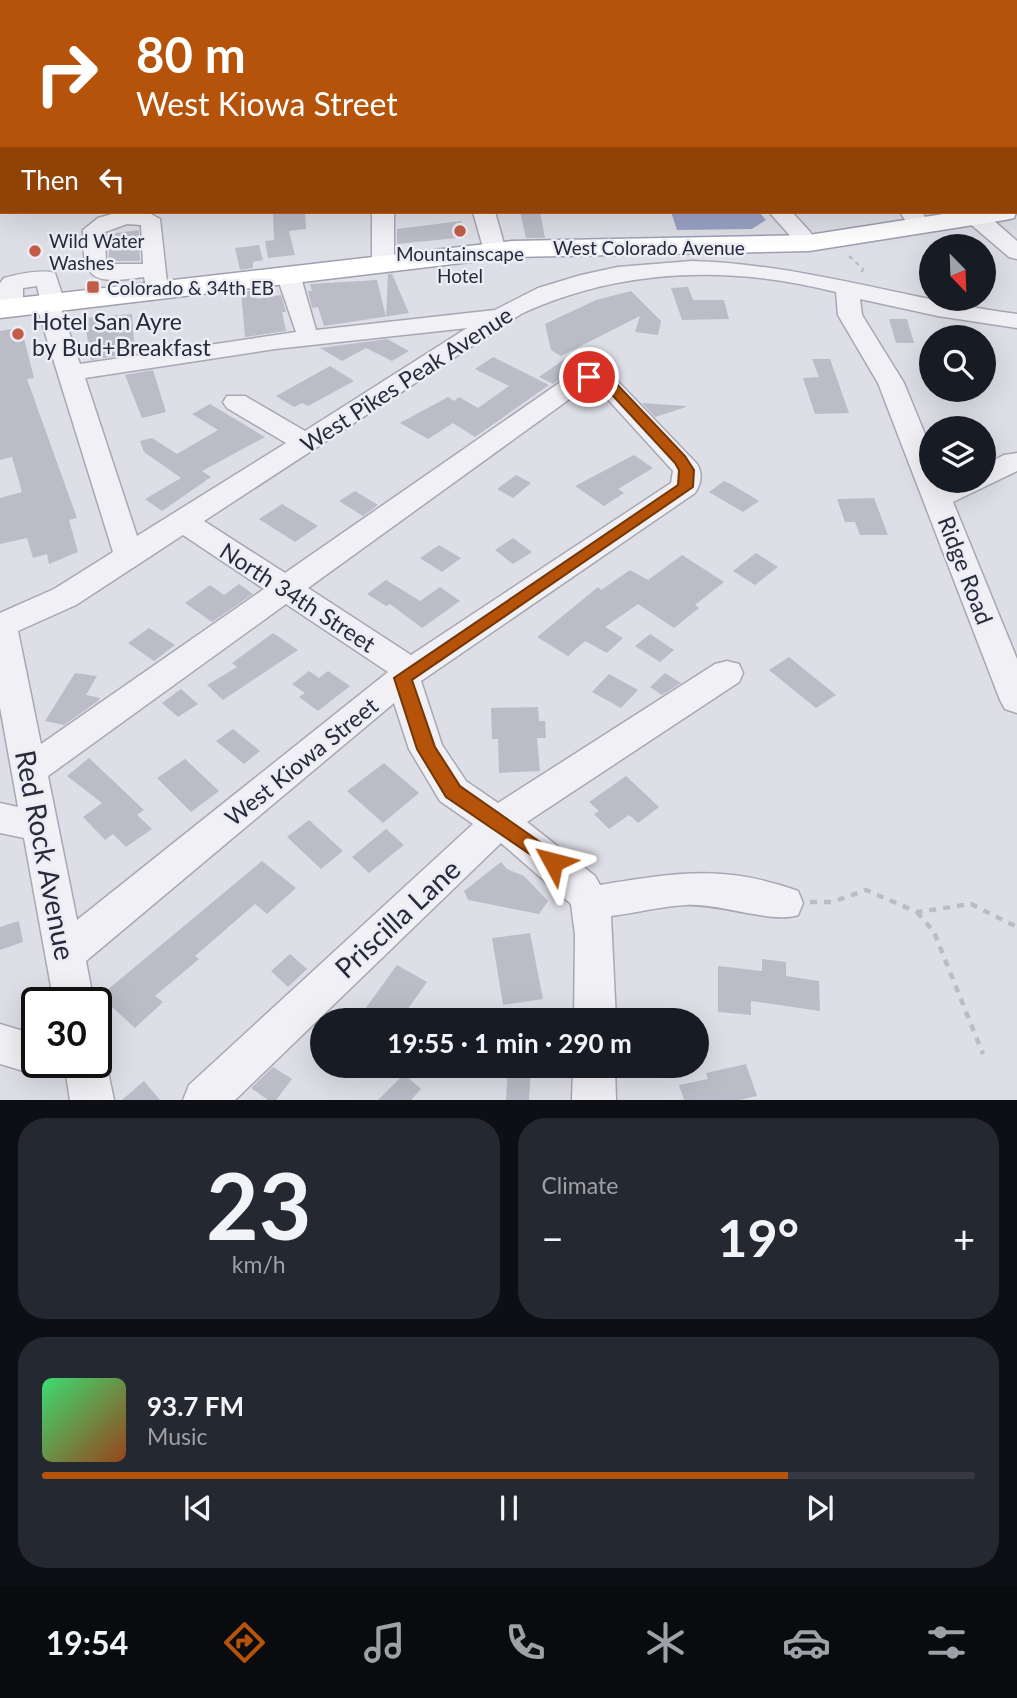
<!DOCTYPE html>
<html lang="en">
<head>
<meta charset="utf-8">
<style>
  :root { --surface:#171b24; --page:#242831; --text:#f1f3f6; --muted:#9ea1a6; --line:#363941; --accent:#b45309 }
  body { margin:0; font-family:Lato,sans-serif; background:var(--page); color:var(--text); height:100vh; display:flex; flex-direction:column; font-size:26px; white-space:nowrap }
  * { box-sizing:border-box; margin:0 }
  p { font-size:23px; color:var(--muted) }
  .icon { flex:none; width:38px; height:38px; fill:none; stroke:currentColor; stroke-width:2; stroke-linecap:round; stroke-linejoin:round }
  .map { position:relative; height:1100px; overflow:hidden }
  .sheet { display:flex; flex-direction:column; gap:18px; padding:18px; background:#0d0f14; flex:1 }
  .sheet>* { flex:none }
  .hud { position:absolute; left:0px; top:0px; width:1018px; height:214px; box-shadow:0 7px 28px #0002; background:#b45309; color:#fff; overflow:hidden }
  .needle { width:46px; rotate:157deg }
  .controls { position:absolute; left:919px; top:234px; display:grid; gap:14px }
  .controls a { display:grid; place-items:center; width:77px; height:77px; border-radius:50%; background:var(--surface); box-shadow:0 7px 28px #0002; font-size:35px }
  .speed { position:absolute; left:21px; top:987px; display:flex; gap:14px; font-size:35px; font-weight:700; text-align:center }
  .speed>* { display:grid; place-content:center; width:91px; height:91px; border-radius:50%; background:var(--surface); box-shadow:0 7px 28px #0002; line-height:1 }
  .speed .limit { border:4px solid #111; border-radius:10px; background:#fff; color:#111 }
  .pin { position:absolute; display:grid; place-items:center; width:60px; height:60px; color:#fff; margin:-30px; border:4px solid #fff; border-radius:50%; box-shadow:0 2px 7px #0007 }
  .me { position:absolute; width:77px; margin:-38px; rotate:308deg; stroke-linejoin:round; filter:drop-shadow(0 0 5px #0008) }
  .turn { display:flex; align-items:center; gap:24px; height:147px; padding:0 21px; font-size:32px }
  .turn .icon { width:91px; height:91px; stroke-width:2.5 }
  .turn b { display:block; font-size:49px; line-height:60px }
  .then { display:flex; align-items:center; height:66px; padding:0 21px; background:#0003; gap:14px; font-size:26px }
  .big { font-size:52px; font-weight:700; line-height:1.1 }
  .sheet .widget { flex:1; display:flex; flex-direction:column; justify-content:center; gap:10px; min-width:0; padding:0 24px; border-radius:28px; background:var(--page) }
  .sheet .dial { align-items:center; gap:0 }
  .dial b { font-size:91px; line-height:1 }
  .song { display:flex; align-items:center; gap:21px }
  .cover { width:84px; height:84px; border-radius:10px; background:linear-gradient(135deg,hsl(140 70% 55%),hsl(20 70% 35%)) }
  .played { height:7px; border-radius:4px; background:linear-gradient(90deg,var(--accent) 80%,var(--line) 80%) }
  .keys { display:flex; justify-content:space-around; direction:ltr }
  .heat { display:flex; justify-content:space-between; align-items:center; font-size:38px; direction:ltr }
  .sheet .tiles { flex:1; display:grid; gap:18px; grid-template-columns:1fr 1fr }
  .widget:last-child { grid-column:span 2 }
  .trip { position:absolute; left:310px; top:1008px; width:399px; height:70px; border-radius:35px; background:var(--surface); box-shadow:0 7px 28px #0002; font-weight:700; line-height:70px; text-align:center }
  .menu { display:flex; height:112px; justify-content:space-around; align-items:center; background:#090b0e; color:var(--muted) }
  .menu .icon { width:49px; height:49px }
  .menu .active { color:var(--accent) }
  .menu b { font-size:32px; color:var(--text) }
  .map>svg:first-child { display:block }
  .green { fill:#bfcfc0 }
  .water { fill:#9aa2c4 }
  .lines { fill:none; stroke-linecap:round; stroke-linejoin:round }
  .river { fill:#9aa2c4; fill-rule:evenodd }
  .building { fill:#bbbcc8 }
  .minor-casing { stroke:#a7a8b3; stroke-width:3 }
  .major-casing { stroke:#9e9fb1; stroke-width:3 }
  .highway-casing { stroke:#86889b; stroke-width:4 }
  .path-far2 { stroke:#bcbcc5; stroke-width:2; stroke-dasharray:3.5 3.5; stroke-linecap:butt }
  .path-far1 { stroke:#bcbcc5; stroke-width:2.5; stroke-dasharray:4.5 4.5; stroke-linecap:butt }
  .path { stroke:#bcbcc5; stroke-width:4.5; stroke-dasharray:7 7; stroke-linecap:butt }
  .minor { fill:#f0f0f5; fill-rule:evenodd }
  .major { fill:#fff; fill-rule:evenodd }
  .highway { fill:#fff; fill-rule:evenodd }
  .route { fill:#b45309; stroke:#753606; stroke-width:2 }
  .poi-dot { fill:#c35d4a; stroke:#ecedf4; stroke-width:2.5 }
  .labels { text-anchor:middle; dominant-baseline:central; stroke-width:5; stroke-linejoin:round; paint-order:stroke }
  .far-poi-label { font-size:19px; fill:#28293b; stroke:#ecedf4; text-anchor:start }
  .far-street-label { font-size:19px; fill:#28293b; stroke:#ecedf4 }
  .poi-label { font-size:23px; fill:#28293b; stroke:#ecedf4; text-anchor:start }
  .street-label { font-size:23px; fill:#28293b; stroke:#ecedf4 }
  .near-street-label { font-size:28px; fill:#28293b; stroke:#ecedf4 }
</style>
</head>
<body>
<div class="map">
<svg width="1017" height="1100" viewBox="0 0 1017 1100">
  <rect width="100%" height="100%" fill="#dddee6"/>
  <path class="green" d="M0,0H614L2,2L0,115Z"/>
  <path class="water" d="M671,212H759L766,220L752,229L677,230Z"/>
  <g class="lines">
    <path class="river" d="M0,174H2V188H0Z"/>
  </g>
  <path class="building" d="M273,212H305L306,229L289,231L295,255L268,258L265,241L274,240Z
    M520,212H540L545,238H526Z
    M461,221L467,237L397,244V229Z
    M139,230L140,261H109L108,234Z
    M259,245L263,260L253,262V268L240,270L235,248Z
    M388,274H392L409,313L324,326L318,307L312,308L308,291H312L310,284L377,280L386,317Z
    M688,287L693,300H724L729,319L682,320L671,288Z
    M256,290L257,299L281,295L286,312H282L286,331L245,337L241,292Z
    M631,291L661,321L658,335L635,332L640,316L561,356L551,350L545,324L596,300Z
    M132,314L135,353L91,360L84,318Z
    M889,319H907L914,343H896Z
    M21,327L34,378L27,379L77,518L69,520L78,552L49,564L47,554L33,558L27,538L0,544V498L22,492L12,457L0,460V331Z
    M387,339L409,351L392,361L366,348L342,361L320,348Z
    M569,356L589,365L570,372L553,384L539,377Z
    M493,357L549,385L475,437L453,423L428,439L400,423L448,397L454,401L459,397L478,408L509,386L475,369Z
    M812,359H830L849,413L815,414L803,378L819,377Z
    M330,366L354,381L308,406L302,403L294,407L276,396Z
    M153,370L166,412L142,418L125,375Z
    M642,403L686,406V407L655,417Z
    M210,404L265,437L202,471L211,477L162,511L145,499L181,478L144,452L140,441L152,438L177,454L218,430L192,414Z
    M634,455L653,468L618,489L624,493L604,506L575,486Z
    M516,475L531,483L513,498L497,489Z
    M724,481L731,484L759,501L743,512L709,492Z
    M355,491L378,505L363,516L339,501Z
    M874,498L888,535H860L855,522H845L837,499Z
    M282,504L318,526L295,542L259,519Z
    M513,538L532,552L513,564L495,550Z
    M439,545L461,558L442,572L420,558Z
    M756,553L778,567L755,585L733,571Z
    M682,555L724,582L695,605L699,608L674,628L638,604L605,627L623,638L607,653L585,641L568,656L537,637L598,587L601,590L630,570L648,580Z
    M386,580L420,601L440,587L460,601L422,628L390,604L386,606L367,594Z
    M239,584L253,594L212,622L185,603L210,585L224,595Z
    M149,628L175,645L154,661L128,643Z
    M273,633L298,650L223,700L207,685L237,667L232,663Z
    M650,634L674,650L660,662L635,646Z
    M789,657L836,695L816,708L769,670Z
    M309,671L319,678L328,671L350,686L318,711L299,697L305,693L292,684Z
    M75,673L97,676L86,695L100,698L98,701L64,725L45,721Z
    M665,673L681,683L662,695L650,687Z
    M609,674L638,690L621,708L592,692Z
    M181,689L198,704L178,717L162,703Z
    M538,707L539,721H545L546,738H537L540,771L499,773L498,739H492L491,708Z
    M233,729L260,751L244,764L216,741Z
    M89,758L144,810L137,815L152,829L126,847L113,834L105,840L83,817L102,803L67,776Z
    M185,759L219,791L191,812L157,778Z
    M384,763L419,793L383,823L347,791Z
    M626,776L659,807L638,823L629,815L609,829L594,814L599,811L589,802Z
    M309,820L343,851L321,869L287,837Z
    M386,829L404,845L369,873L352,857Z
    M262,861L296,888L267,914L255,904L195,956L199,959L155,996L163,1002L135,1028L100,996Z
    M501,862L507,869L524,876L548,901L539,914L468,900L464,891Z
    M19,921L23,942L0,950V927Z
    M530,933L543,999L503,1005L492,938Z
    M290,954L307,969L288,987L271,971Z
    M762,959L786,962V976L819,981L820,1011L751,1001V1015L718,1012V966L762,971Z
    M397,965L427,982L400,1020H357Z
    M746,1064L757,1096L739,1100H684L679,1085L708,1079L706,1073Z
    M508,1066H531L529,1100H506Z
    M273,1067L292,1079L276,1100H268L251,1088Z
    M404,1074L421,1089L411,1100H378Z
    M144,1081L160,1100H122Z"/>
  <g class="lines">
    <defs>
      <path id="minor" d="M534,0H554L533,2Z
        M636,0H652L635,2Z
        M718,0H734L735,2H719Z
        M918,0H935L936,2H919Z
        M942,0H961L962,2H943Z
        M0,49H2V59H0Z
        M119,212L149,213L160,219L168,291L164,296H148L144,277C94,284 82,282 83,230L98,218ZM127,224L141,225L143,264H106L105,232Z
        M372,212H394V263L391,268L383,270L372,263Z
        M473,212H495L506,251L503,256L495,258L484,251Z
        M769,212H792L820,243L817,248H801Z
        M900,212H922L931,226L920,233L912,231Z
        M968,212H984L1017,241V259L1009,257L968,222L965,217Z
        M692,261C803,264 907,300 1017,314V328L938,316L860,299L862,315L904,383L931,449V481H984V465L1004,455L1017,453V471L953,502L1017,659V713L1005,709L1000,700L878,383L838,315L836,292C731,265 620,268 521,314L204,521L285,573L572,374L599,368L608,371L697,464C703,473 701,484 695,493L421,681L442,745L466,781L498,803L715,664L727,661L739,664L743,673L739,682L527,822L595,876L600,885C675,873 724,864 798,891L803,903L798,915C772,924 720,903 686,905C662,906 636,913 611,916L616,1020H574L575,935L571,904L501,843L235,1100H183L189,1085L473,824L440,801L409,749L394,703L86,961L94,1003H54L24,838L0,833V803L18,807L0,707V613L54,589L113,552L36,304L40,299L37,286L23,288V308L19,313L11,315L0,309V283L4,278C19,274 40,269 55,273L65,303L61,308L80,364L296,332L276,274L280,269H296L300,274L316,330L495,310L538,288L581,275L618,267ZM467,328L305,431L245,396H227L223,402L227,408L286,443L137,536L85,378L275,349ZM594,384L673,471L671,483L411,655L308,588L589,385ZM183,535L264,589L41,744L18,631L76,605ZM286,604L388,672L77,920L48,776Z
        M0,1024L37,1035V1062H55L52,1069L37,1075L0,1064Z
        M96,1046L106,1062L114,1100H70L64,1062H96Z
        M573,1066H615L616,1100H572Z"/>
      <path id="major" d="M1017,210L1014,218L1005,220L809,251L512,257L0,318V300L512,241L809,235L956,212Z"/>
      <path id="highway" d="M0,127H2V143H0Z"/>
    </defs>
    <use href="#minor" class="minor-casing"/>
    <use href="#major" class="major-casing"/>
    <use href="#highway" class="highway-casing"/>
    <path class="path-far2" d="M80,0L84,2
      M129,0L131,2
      M482,2L489,0"/>
    <path class="path-far1" d="M849,256L863,269L860,276"/>
    <path class="path" d="M810,902H832L866,890L917,912L971,904L1017,927
      M917,912L934,932L983,1054"/>
    <use href="#minor" class="minor"/>
    <use href="#major" class="major"/>
    <use href="#highway" class="highway"/>
  </g>
  <path class="route" d="M599,372L612,379L685,456L694,470L693,487L412,680L435,747L460,786L560,856L563,862L560,868L553,870L446,797L417,749L394,678L678,485L679,470L675,463L603,385L583,377Z"/>
  <g class="poi-dot">
    <circle cx="460" cy="231" r="7"/>
    <circle cx="35" cy="251" r="7"/>
    <rect x="86" y="280" width="14" height="14" rx="3.5"/>
    <circle cx="18" cy="334" r="7"/>
  </g>
  <g class="labels">
    <g class="far-poi-label">
      <text x="49" y="240">Wild Water<tspan x="49" dy="22">Washes</tspan></text>
      <text x="460" y="253" text-anchor="middle">Mountainscape<tspan x="460" dy="22">Hotel</tspan></text>
      <text x="107" y="287">Colorado &amp; 34th EB</text>
    </g>
    <g class="far-street-label">
      <text x="649" y="247">West Colorado Avenue</text>
    </g>
    <g class="poi-label">
      <text x="32" y="321">Hotel San Ayre<tspan x="32" dy="26">by Bud+Breakfast</tspan></text>
    </g>
    <g class="street-label">
      <text transform="translate(406 379) rotate(-33)">West Pikes Peak Avenue</text>
      <text transform="translate(966 570) rotate(69)">Ridge Road</text>
      <text transform="translate(298 597) rotate(33)">North 34th Street</text>
      <text transform="translate(301 761) rotate(-39)">West Kiowa Street</text>
    </g>
    <g class="near-street-label">
      <text transform="translate(46 855) rotate(79)">Red Rock Avenue</text>
      <text transform="translate(397 918) rotate(-43)">Priscilla Lane</text>
    </g>
  </g>
</svg>
<div class="controls">
<a><svg class="needle" viewBox="-14 -14 28 28"><path d="M0-13l5 13h-10z" fill="#e53935"/><path d="M0 13l5-13h-10z" fill="#9ea1a6"/></svg></a>
<a><svg class="icon" aria-label="search" viewBox="0 0 24 24"><circle cx="10" cy="10" r="6"/><path d="M15 15l6 6"/></svg></a>
<a><svg class="icon" aria-label="layers" viewBox="0 0 24 24"><path d="M12 4l9 5-9 5-9-5zM3 14l9 5 9-5"/></svg></a>
</div>
<div class="speed"><div class="limit">30</div></div>
<div class="pin" style="left:589px;top:377px;background:#d93025"><svg class="icon" aria-label="arrive" viewBox="0 0 24 24"><path d="M6 21V4h12l-3 4 3 4H6"/></svg></div>
<svg class="me" style="left:553px;top:862px" viewBox="-20 -20 40 40"><path d="M0-17L14 15 0 8-14 15z" fill="#b45309" stroke="#fff" stroke-width="4"/></svg>
<div class="trip">19:55 · 1 min · 290 m</div>
<div class="hud">
<div class="turn"><svg class="icon" aria-label="right" viewBox="0 0 24 24"><path d="M7 20v-9h11M14 6l5 5-5 5"/></svg><div><b>80 m</b>West Kiowa Street</div></div>
<div class="then">Then<svg class="icon" aria-label="left" viewBox="0 0 24 24"><path d="M17 20v-9H6M10 6l-5 5 5 5"/></svg></div>
</div>
</div>
<section class="sheet">
<div class="tiles">
<div class="widget dial"><b>23</b><p>km/h</p></div>
<div class="widget"><p>Climate</p>
<div class="heat"><a>−</a><b class="big">19°</b><a>+</a></div>
</div>
<div class="widget">
<div class="song"><i class="cover"></i><div><b>93.7 FM</b><p>Music</p></div></div>
<div class="played"></div>
<div class="keys"><svg class="icon" aria-label="previous" viewBox="0 0 24 24"><path d="M18 5L8 12l10 7zM5 5v14"/></svg><svg class="icon" aria-label="pause" viewBox="0 0 24 24"><path d="M8 5v14M16 5v14"/></svg><svg class="icon" aria-label="next" viewBox="0 0 24 24"><path d="M6 5l10 7-10 7zM19 5v14"/></svg></div>
</div>
</div>
</section>
<nav class="menu">
<b>19:54</b>
<svg class="icon active" aria-label="directions" viewBox="0 0 24 24"><path d="M12 3l9 9-9 9-9-9zM9 14v-3h6M13 9l2 2-2 2"/></svg>
<svg class="icon" aria-label="music" viewBox="0 0 24 24"><path d="M9 18V5l10-2v13"/><circle cx="6" cy="18" r="3"/><circle cx="16" cy="16" r="3"/></svg>
<svg class="icon" aria-label="phone" viewBox="0 0 24 24"><path d="M5 4h4l2 5-3 2q2 4 5 5l2-3 5 2v4C11 20 4 13 5 4z"/></svg>
<svg class="icon" aria-label="climate" viewBox="0 0 24 24"><path d="M12 3v18M4 7l16 10M4 17L20 7"/></svg>
<svg class="icon" aria-label="car" viewBox="0 0 24 24"><path d="M5 17H2v-5l4-1 3-4h7l3 4 3 1v5h-3M9 17h6M6 11h13"/><circle cx="7" cy="17" r="2"/><circle cx="17" cy="17" r="2"/></svg>
<svg class="icon" aria-label="filters" viewBox="0 0 24 24"><path d="M4 7h16M4 17h16"/><circle cx="9" cy="7" r="2"/><circle cx="15" cy="17" r="2"/></svg>
</nav>
</body>
</html>
